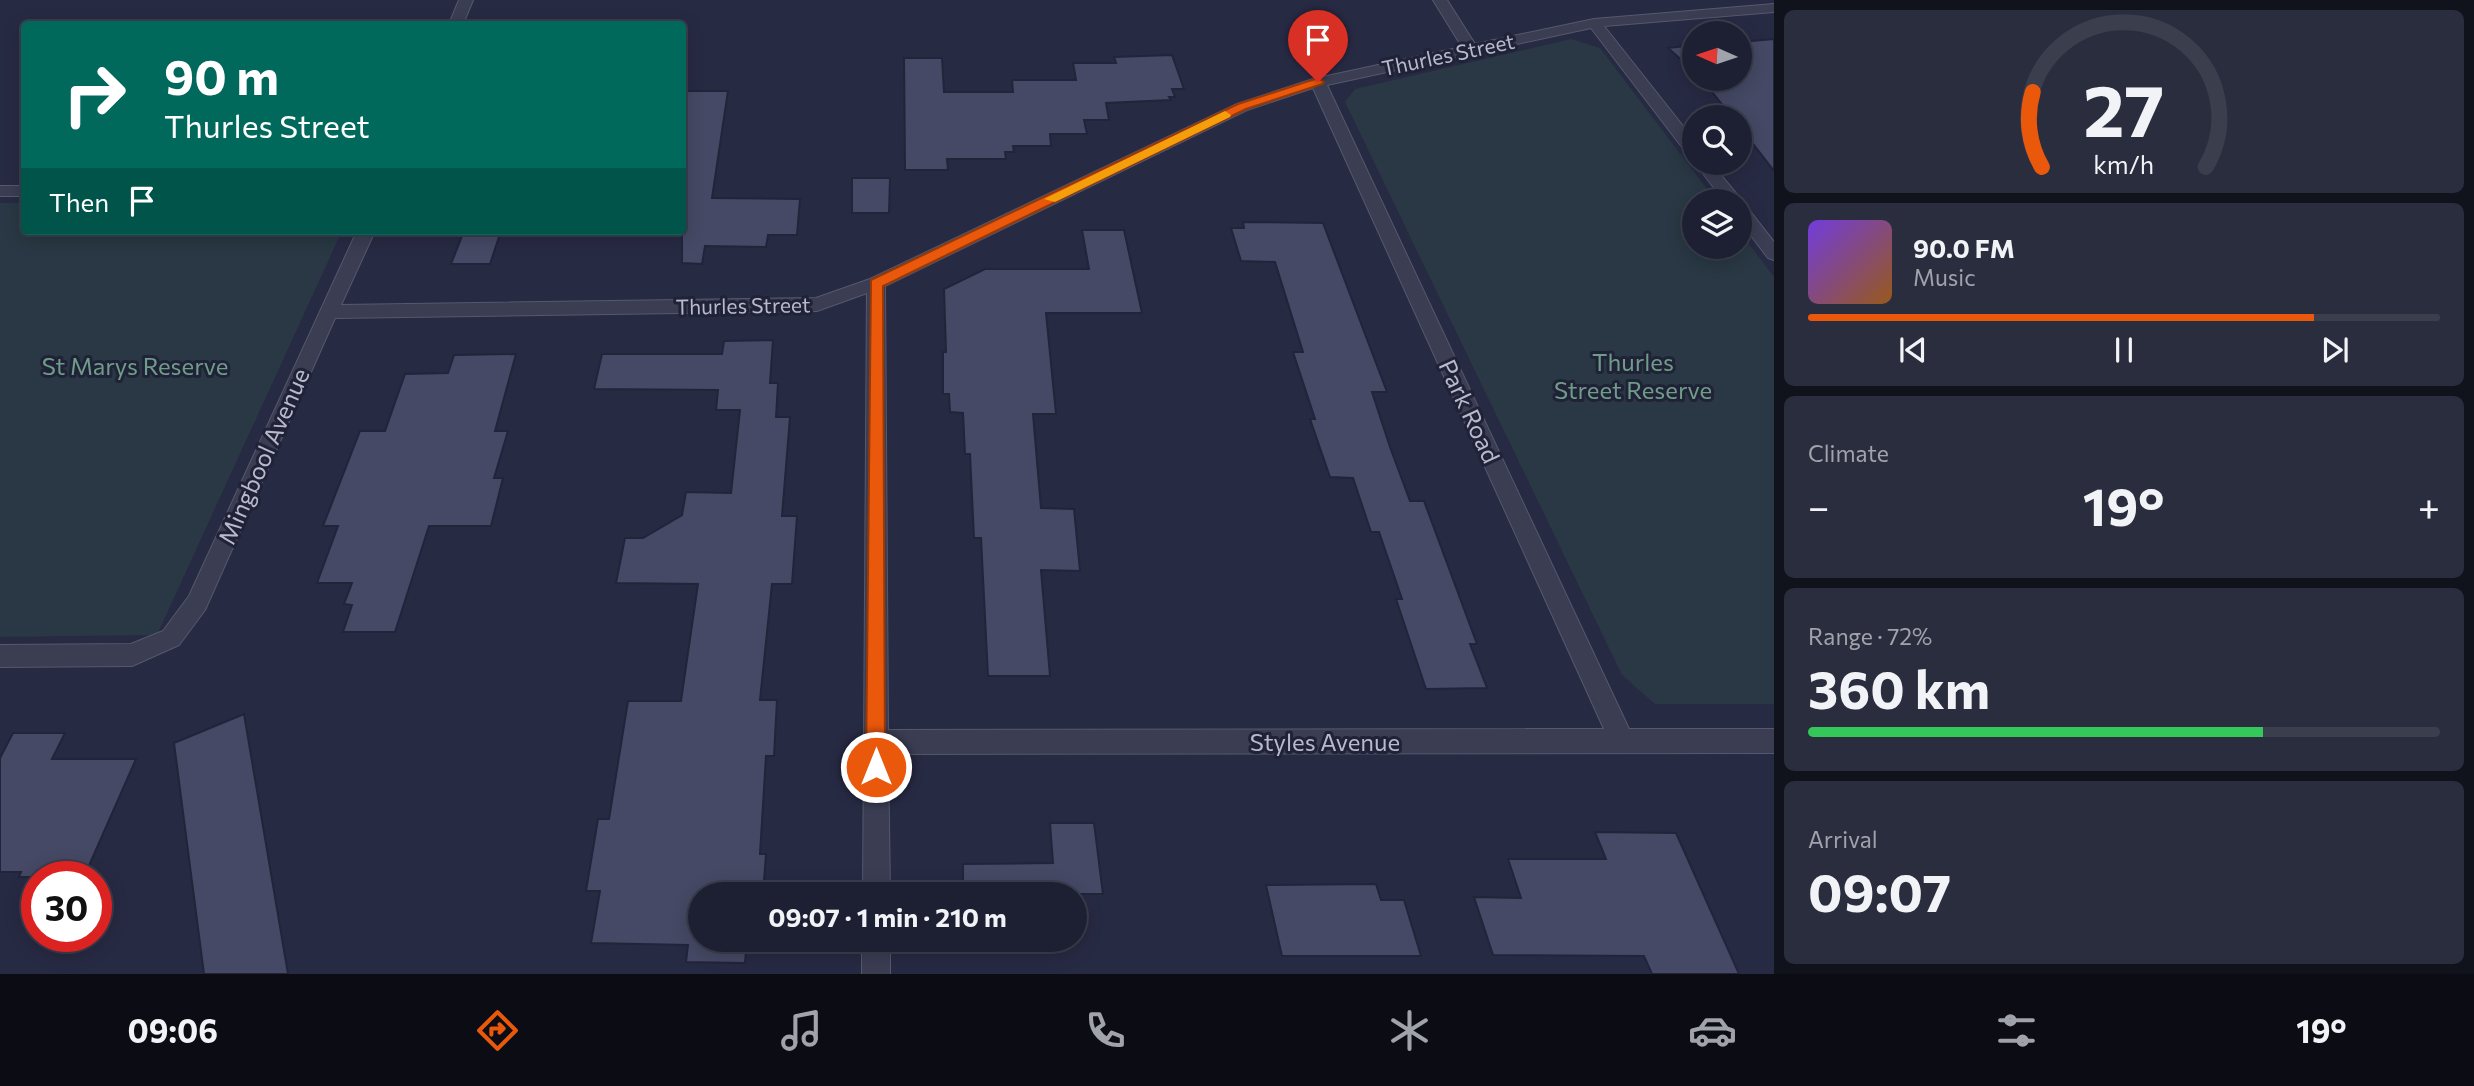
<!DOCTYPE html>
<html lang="en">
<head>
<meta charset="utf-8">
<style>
  :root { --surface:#1d2032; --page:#2a2d3e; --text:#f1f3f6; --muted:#a0a3ac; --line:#3b3e4d; --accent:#ea580c }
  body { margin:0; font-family:Commissioner,sans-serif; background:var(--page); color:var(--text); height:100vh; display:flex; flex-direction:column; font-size:26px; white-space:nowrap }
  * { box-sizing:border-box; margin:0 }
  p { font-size:23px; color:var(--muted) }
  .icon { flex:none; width:38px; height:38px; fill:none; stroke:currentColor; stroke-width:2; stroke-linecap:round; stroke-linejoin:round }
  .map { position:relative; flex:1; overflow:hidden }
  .panel { display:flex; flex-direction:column; gap:10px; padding:10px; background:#10121c; width:700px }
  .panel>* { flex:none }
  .banner { position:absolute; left:21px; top:21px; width:665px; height:214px; border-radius:7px; box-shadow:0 4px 18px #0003,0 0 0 2px var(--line); background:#00695c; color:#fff; overflow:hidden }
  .needle { width:46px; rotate:273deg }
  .fabs { position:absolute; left:1682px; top:21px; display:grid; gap:14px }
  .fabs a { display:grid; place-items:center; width:70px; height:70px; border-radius:50%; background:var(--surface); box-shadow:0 4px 18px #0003,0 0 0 2px var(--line); font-size:35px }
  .speed { position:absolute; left:21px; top:861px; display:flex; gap:14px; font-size:35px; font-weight:700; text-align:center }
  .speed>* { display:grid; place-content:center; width:91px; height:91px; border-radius:50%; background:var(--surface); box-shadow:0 4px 18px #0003,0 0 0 2px var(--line); line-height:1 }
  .speed .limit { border:10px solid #d22; background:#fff; color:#111 }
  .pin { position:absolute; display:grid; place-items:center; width:60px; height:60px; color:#fff; margin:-72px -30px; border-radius:50% 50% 50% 0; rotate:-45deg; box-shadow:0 0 7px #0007 }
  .pin .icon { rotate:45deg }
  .me { position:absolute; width:77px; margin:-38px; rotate:0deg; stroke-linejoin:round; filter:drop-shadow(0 0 5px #0008) }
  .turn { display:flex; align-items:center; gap:24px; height:147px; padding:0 28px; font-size:32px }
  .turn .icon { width:91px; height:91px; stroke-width:2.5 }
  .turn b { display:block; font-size:49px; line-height:60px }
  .then { display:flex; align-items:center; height:66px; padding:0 28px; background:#0003; gap:14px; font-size:26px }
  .big { font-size:52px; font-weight:700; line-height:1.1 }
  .panel .tile { flex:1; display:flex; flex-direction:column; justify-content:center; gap:10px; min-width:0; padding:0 24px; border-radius:10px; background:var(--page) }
  .panel .dial { align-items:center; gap:0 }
  .dial svg { height:182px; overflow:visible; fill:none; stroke:var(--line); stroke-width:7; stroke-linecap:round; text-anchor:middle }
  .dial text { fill:var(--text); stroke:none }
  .song { display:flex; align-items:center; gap:21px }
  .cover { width:84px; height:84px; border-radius:10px; background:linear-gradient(135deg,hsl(260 70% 55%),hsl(30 70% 35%)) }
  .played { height:7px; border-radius:4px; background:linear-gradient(90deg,var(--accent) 80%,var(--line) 80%) }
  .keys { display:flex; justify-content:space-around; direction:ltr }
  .heat { display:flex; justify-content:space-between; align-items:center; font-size:38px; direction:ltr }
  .charge { height:10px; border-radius:5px; background:linear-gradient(90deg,#34c759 72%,var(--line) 0) }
  .trip { position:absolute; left:688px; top:882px; width:399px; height:70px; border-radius:35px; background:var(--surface); box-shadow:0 4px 18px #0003,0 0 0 2px var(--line); font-weight:700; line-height:70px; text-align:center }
  .tab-bar { display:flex; height:112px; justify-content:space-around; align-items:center; background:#0c0d14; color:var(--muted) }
  .tab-bar .icon { width:49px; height:49px }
  .tab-bar .on { color:var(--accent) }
  .tab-bar b { font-size:32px; color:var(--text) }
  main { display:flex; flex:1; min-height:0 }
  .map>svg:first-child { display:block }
  .green { fill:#293844 }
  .building { fill:#464965; stroke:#22243a; stroke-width:2 }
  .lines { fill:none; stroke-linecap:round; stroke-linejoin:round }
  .street-casing { stroke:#56586d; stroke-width:2 }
  .street { fill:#3b3d53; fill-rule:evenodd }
  .route { fill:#ea580c; stroke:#983908; stroke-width:2 }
  .slow { fill:#f59e0b }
  .labels { text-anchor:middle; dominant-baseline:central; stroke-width:6; stroke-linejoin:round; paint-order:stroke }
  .far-street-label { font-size:21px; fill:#b8bacc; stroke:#202238 }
  .park-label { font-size:24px; fill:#6f9d88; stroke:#202238 }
  .street-label { font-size:24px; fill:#b8bacc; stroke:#202238 }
</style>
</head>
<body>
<main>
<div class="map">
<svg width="1774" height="974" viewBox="0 0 1774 974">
  <rect width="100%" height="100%" fill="#272a43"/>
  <path class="green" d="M1571,39L1600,48L1716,201H1694V247H1740V232L1774,277V704H1655L1622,675L1345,102L1355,89Z
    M0,203H24V231H342L157,635L0,637Z"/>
  <path class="building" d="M1774,39V171L1740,127V117H1732L1702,79H1740V42Z
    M1694,45V71L1668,48Z
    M1172,55L1184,89H1172L1175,97H1169L1171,100L1106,103L1109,120H1084L1087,134H1050L1051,146H1013L1014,152H1005L1006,159H947L948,170H905L904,58H942L944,92H1013L1012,80H1076L1073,63H1116L1114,57Z
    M682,91H728L712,198L800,199L797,235H768L766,247L705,246L702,264L682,263Z
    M852,178H890L889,213H852Z
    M1243,222L1323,223L1387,392H1372L1390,447L1410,501H1424L1477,644H1470L1487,688L1426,689L1396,599H1402L1379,532H1371L1353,478L1330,477L1310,419H1315L1293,352H1303L1275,262L1241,261L1231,228H1244Z
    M1082,230H1124L1142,313H1046L1056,414H1033L1041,508L1074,509L1080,571L1041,570L1050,676H988L981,538H974L970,454H965L963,413L950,412L949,394H943V352H946L944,289L985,269H1089Z
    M464,231H501L490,264H451Z
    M773,340L770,383H778L776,417H790L782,516H797L792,584H772L760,700H777L774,756H766L760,854H766L763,894H700V940H747L745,963L686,962L688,945L591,943L600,891H586L598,819H609L628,701H681L698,584L616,583L625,538H643L682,515L686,492L731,493L740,410H716L718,390L594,389L602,354H722L724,341Z
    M516,354L495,431H508L494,478H503L491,526H429L395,632H343L352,605L344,604L352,583H317L338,526H323L360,431H385L405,374L448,373L454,355Z
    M244,714L288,974H204L174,743Z
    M13,733H65L52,759H136L84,877H19L21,872H0V758Z
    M1050,823H1094L1103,894H963V864L1053,863Z
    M1595,832L1676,833L1739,974H1652L1644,956L1493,955L1474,897L1521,898L1508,859H1606Z
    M1376,884L1381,900H1404L1421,956H1282L1266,885Z"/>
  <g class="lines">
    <defs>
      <path id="street" d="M459,0H473L463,24H449Z
        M1433,0H1447L1475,44L1594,19L1774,4V12L1604,26L1694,140V156L1688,155L1591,28L1327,85L1629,729H1774V753L888,754L890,894H863L867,293L817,311L335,318L205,610L179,645L132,666L0,667V645L131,644L163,631L189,596L357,231H375L341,305L816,298L870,279L1237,104L1313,79L1462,47ZM1313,88L1604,729L888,730L885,286L1247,110Z
        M1695,163H1711L1739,197L1741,201L1740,204V201H1724Z
        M0,186H24V196H0Z
        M1740,204L1746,206L1774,242V260L1768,258L1740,221Z
        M862,940H890V974H862Z"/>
    </defs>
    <use href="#street" class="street-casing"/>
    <use href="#street" class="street"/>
  </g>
  <path class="route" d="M1318,78L1324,82L1322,84L1246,109L883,286L885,767L883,774L876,777L869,774L866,767L871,280L1238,104Z"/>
  <path class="slow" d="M1225,111L1231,115L1230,117L1055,202L1044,199Z"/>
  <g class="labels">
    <g class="far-street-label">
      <text transform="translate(1448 54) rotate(-12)">Thurles Street</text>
      <text transform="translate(743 305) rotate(-1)">Thurles Street</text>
    </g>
    <g class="park-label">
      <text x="1633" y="361">Thurles<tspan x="1633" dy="28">Street Reserve</tspan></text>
      <text x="135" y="365">St Marys Reserve</text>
    </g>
    <g class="street-label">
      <text transform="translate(1470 411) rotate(65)">Park Road</text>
      <text transform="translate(263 456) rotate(-66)">Mingbool Avenue</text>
      <text x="1325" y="741">Styles Avenue</text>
    </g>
  </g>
</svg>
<div class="fabs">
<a><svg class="needle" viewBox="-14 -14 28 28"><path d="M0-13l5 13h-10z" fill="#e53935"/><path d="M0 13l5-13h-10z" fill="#a0a3ac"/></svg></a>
<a><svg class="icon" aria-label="search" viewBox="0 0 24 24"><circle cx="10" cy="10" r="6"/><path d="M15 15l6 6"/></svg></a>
<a><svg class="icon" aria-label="layers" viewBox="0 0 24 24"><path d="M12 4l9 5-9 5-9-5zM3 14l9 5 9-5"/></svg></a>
</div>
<div class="speed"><div class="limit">30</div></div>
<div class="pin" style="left:1318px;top:82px;background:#d93025"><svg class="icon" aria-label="arrive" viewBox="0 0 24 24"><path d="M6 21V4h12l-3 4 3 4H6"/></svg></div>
<svg class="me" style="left:876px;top:767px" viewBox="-20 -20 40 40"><circle r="17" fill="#ea580c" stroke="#fff" stroke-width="3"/><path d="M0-11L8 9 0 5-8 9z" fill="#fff"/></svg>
<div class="trip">09:07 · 1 min · 210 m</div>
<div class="banner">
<div class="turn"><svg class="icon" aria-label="right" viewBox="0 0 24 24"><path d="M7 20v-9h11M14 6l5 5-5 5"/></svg><div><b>90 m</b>Thurles Street</div></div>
<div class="then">Then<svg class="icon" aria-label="arrive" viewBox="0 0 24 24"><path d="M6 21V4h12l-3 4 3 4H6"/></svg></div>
</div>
</div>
<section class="panel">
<div class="tile dial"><svg viewBox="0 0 100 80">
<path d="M14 69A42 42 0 1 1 86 69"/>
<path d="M14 69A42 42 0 0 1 10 36" stroke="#ea580c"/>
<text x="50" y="56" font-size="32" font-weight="700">27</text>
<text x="50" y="72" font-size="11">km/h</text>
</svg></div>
<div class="tile">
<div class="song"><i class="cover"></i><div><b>90.0 FM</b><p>Music</p></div></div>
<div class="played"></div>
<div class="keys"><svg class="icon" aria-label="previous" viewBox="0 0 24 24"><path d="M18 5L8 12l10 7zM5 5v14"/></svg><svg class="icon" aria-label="pause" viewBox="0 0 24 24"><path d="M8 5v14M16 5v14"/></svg><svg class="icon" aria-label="next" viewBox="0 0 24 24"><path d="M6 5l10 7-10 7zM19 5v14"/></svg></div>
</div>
<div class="tile"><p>Climate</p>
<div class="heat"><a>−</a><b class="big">19°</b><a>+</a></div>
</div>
<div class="tile"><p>Range · 72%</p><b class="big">360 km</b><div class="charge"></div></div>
<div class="tile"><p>Arrival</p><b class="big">09:07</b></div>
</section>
</main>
<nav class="tab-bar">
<b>09:06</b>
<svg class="icon on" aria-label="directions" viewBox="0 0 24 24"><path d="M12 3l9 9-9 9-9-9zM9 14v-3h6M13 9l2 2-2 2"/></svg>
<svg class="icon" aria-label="music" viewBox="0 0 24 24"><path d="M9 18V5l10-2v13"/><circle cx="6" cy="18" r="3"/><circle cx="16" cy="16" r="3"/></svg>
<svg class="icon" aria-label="phone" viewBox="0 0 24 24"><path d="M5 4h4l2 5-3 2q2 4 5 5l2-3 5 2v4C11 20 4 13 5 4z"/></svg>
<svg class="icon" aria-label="climate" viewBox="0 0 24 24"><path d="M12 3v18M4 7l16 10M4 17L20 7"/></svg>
<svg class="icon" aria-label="car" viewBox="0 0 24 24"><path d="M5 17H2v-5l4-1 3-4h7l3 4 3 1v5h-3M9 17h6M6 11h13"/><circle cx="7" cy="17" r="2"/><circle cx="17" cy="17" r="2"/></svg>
<svg class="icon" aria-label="filters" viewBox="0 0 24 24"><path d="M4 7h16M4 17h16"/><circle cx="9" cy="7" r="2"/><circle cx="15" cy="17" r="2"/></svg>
<b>19°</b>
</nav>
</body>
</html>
